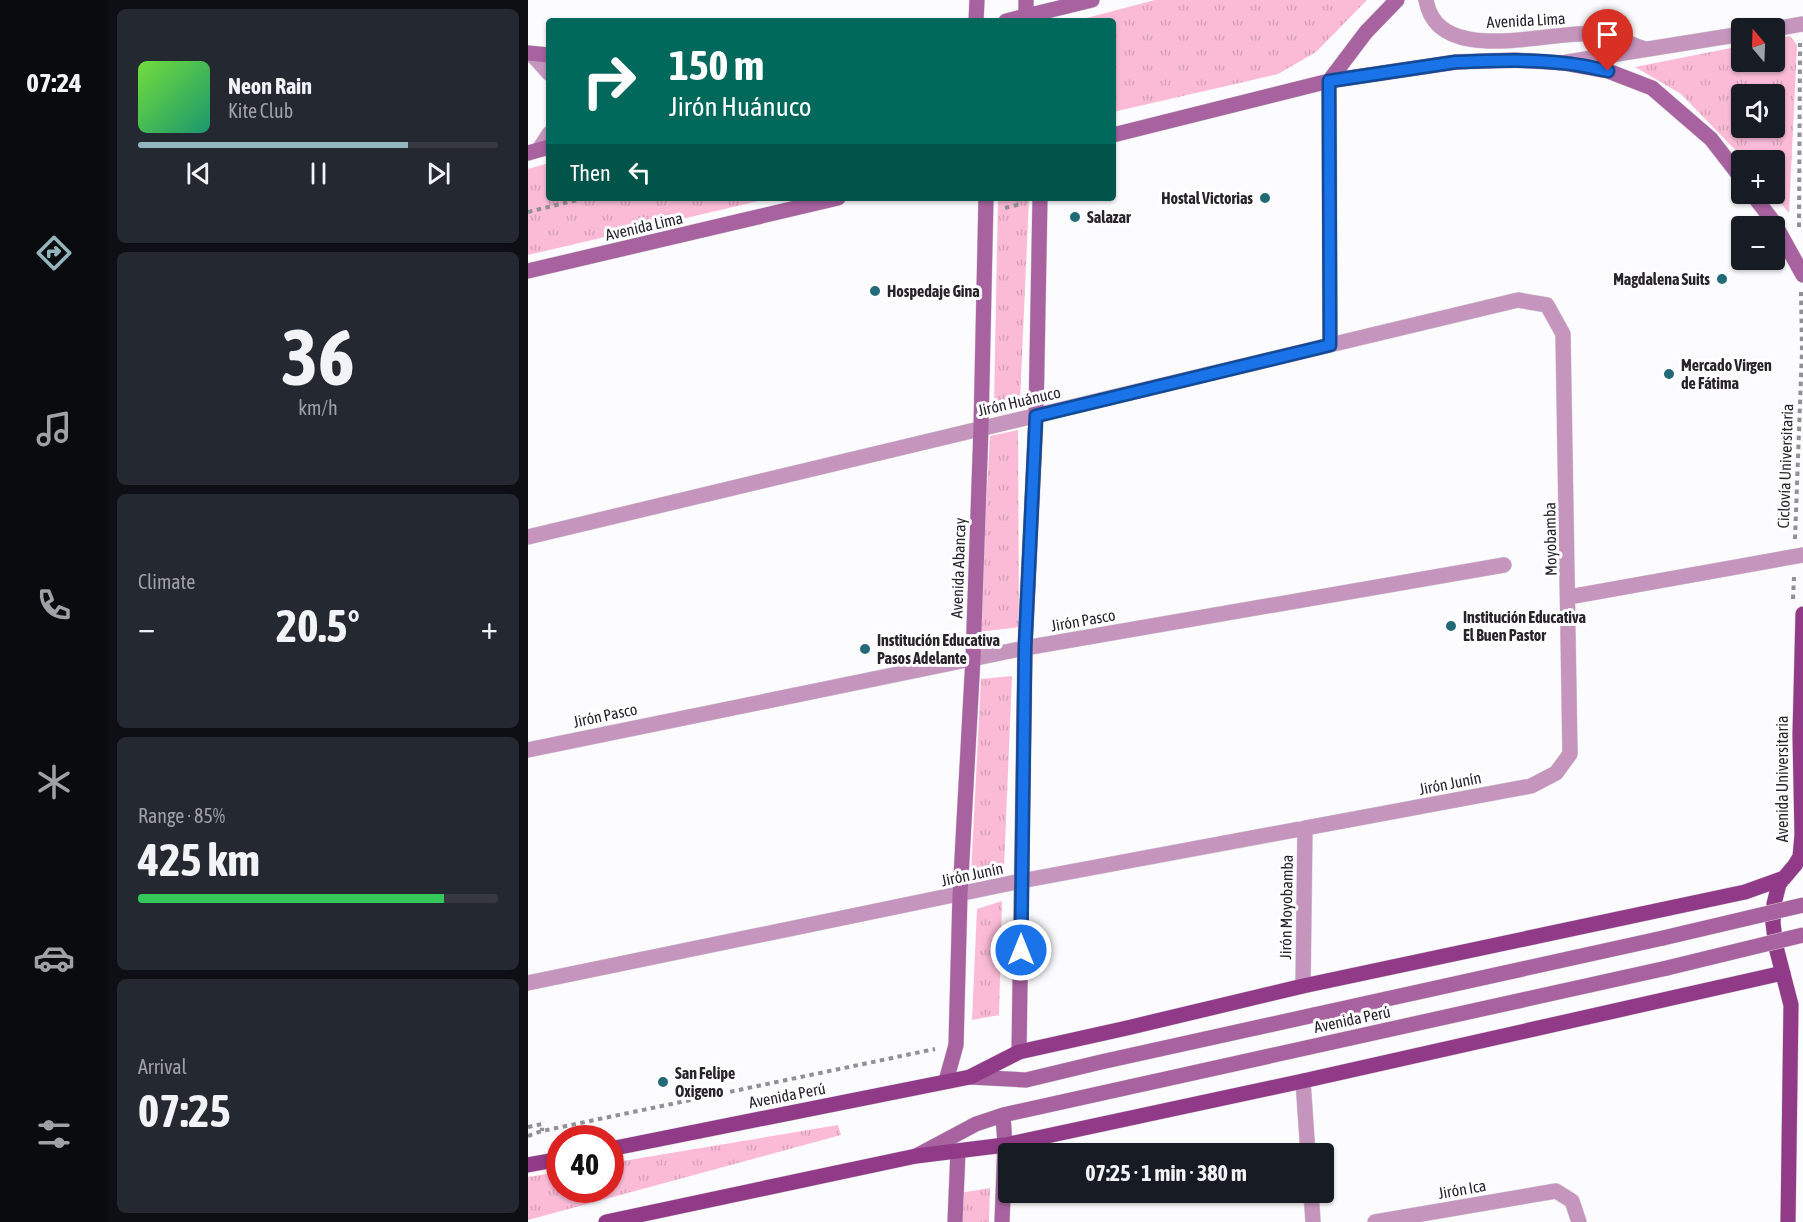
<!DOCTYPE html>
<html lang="en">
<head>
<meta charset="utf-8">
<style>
  :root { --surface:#171b24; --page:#242831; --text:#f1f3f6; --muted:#9ea1a6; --line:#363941; --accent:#94b5bd }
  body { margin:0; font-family:"Asap Condensed",sans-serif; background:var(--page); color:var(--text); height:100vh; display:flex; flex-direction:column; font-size:22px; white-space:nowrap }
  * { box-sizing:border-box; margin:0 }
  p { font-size:20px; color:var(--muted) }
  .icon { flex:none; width:33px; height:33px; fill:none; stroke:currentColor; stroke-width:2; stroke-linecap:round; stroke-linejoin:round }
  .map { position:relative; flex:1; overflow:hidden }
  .sheet { display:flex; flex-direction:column; gap:9px; padding:9px; background:#0d0f14; width:420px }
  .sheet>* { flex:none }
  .hud { position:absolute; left:18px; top:18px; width:570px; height:183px; border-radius:6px; box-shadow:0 2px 4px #0004; background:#00695c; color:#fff; overflow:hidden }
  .needle { width:39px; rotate:341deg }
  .controls { position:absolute; left:1203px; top:18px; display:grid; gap:12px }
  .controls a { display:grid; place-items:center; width:54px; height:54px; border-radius:6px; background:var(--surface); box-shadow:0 2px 4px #0004; font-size:30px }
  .speed { position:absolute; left:18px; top:1125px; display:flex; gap:12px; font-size:30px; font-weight:700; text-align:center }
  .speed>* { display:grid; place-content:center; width:78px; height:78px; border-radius:50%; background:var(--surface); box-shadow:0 2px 4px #0004; line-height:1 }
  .speed .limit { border:9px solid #d22; background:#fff; color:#111 }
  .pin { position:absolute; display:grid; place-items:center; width:51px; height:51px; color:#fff; margin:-62px -26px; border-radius:50% 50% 50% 0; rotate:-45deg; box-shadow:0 0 6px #0007 }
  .pin .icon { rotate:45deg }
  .me { position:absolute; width:66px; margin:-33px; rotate:0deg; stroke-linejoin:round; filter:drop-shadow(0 0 4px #0008) }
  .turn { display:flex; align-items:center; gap:21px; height:126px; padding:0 24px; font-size:27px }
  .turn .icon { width:78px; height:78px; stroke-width:2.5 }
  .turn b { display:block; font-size:42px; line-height:51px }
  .then { display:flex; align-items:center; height:57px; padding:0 24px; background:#0003; gap:12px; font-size:22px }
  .big { font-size:45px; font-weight:700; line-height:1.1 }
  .sheet .tile { flex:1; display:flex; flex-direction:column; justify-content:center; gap:9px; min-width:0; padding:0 21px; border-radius:9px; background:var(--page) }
  .sheet .dial { align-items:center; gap:0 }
  .dial b { font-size:78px; line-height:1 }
  .song { display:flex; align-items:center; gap:18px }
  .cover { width:72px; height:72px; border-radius:9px; background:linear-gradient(135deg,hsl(100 70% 55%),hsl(160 70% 35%)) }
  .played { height:6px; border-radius:3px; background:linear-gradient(90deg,var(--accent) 75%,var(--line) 75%) }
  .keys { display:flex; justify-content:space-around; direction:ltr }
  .heat { display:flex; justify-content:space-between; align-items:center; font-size:33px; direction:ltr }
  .charge { height:9px; border-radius:4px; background:linear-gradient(90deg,#34c759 85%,var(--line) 0) }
  .trip { position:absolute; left:470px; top:1143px; width:336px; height:60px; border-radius:6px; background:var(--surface); box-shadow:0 2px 4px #0004; font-weight:700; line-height:60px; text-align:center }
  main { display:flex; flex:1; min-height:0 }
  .menu { display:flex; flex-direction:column; width:108px; justify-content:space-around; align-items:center; background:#090b0e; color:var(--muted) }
  .menu .icon { width:42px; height:42px }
  .menu .active { color:var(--accent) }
  .menu b { font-size:27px; color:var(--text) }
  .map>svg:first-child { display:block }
  .grass { fill:url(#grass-tufts); fill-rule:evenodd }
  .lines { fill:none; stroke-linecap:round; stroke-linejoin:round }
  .lane-casing { stroke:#d6d4d8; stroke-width:15 }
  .street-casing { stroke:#d6d4d8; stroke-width:16 }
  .secondary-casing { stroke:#d6d4d8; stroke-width:16 }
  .primary-casing { stroke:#d6d4d8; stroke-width:16 }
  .path { stroke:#929094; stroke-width:4; stroke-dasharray:4.5 4.5; stroke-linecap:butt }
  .lane { stroke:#c595be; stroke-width:14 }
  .street { stroke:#c595be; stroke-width:15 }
  .secondary { stroke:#a7629f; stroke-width:15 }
  .primary { stroke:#903a88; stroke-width:15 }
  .secondary-bridge-casing { stroke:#d6d4d8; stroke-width:16; stroke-linecap:butt }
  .secondary-bridge { stroke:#a7629f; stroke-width:15 }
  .route-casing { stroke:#114b97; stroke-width:15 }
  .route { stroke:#1a73e8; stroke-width:10 }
  .poi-dot { fill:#236a78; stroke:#fff; stroke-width:2 }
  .labels { text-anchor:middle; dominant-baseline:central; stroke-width:6; stroke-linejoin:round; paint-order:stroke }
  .street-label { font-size:16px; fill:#28252a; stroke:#fff }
  .poi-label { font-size:16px; font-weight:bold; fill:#28252a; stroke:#fff; text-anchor:start }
</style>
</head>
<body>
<main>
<nav class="menu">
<b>07:24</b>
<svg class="icon active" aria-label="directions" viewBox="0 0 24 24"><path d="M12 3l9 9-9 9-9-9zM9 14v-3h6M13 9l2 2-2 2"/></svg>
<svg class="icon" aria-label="music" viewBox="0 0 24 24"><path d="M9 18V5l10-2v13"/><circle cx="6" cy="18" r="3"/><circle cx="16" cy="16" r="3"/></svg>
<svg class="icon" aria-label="phone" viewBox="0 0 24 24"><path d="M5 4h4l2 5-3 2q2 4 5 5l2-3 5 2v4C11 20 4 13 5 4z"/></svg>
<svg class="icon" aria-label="climate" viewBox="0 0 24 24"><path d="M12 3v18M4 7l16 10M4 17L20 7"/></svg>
<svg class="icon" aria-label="car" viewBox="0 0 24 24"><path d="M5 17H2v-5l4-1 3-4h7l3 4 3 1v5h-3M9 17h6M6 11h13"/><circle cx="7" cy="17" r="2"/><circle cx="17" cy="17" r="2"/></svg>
<svg class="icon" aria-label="filters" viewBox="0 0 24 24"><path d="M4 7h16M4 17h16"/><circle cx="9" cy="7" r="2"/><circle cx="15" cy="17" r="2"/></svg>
</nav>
<section class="sheet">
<div class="tile">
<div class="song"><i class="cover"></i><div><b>Neon Rain</b><p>Kite Club</p></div></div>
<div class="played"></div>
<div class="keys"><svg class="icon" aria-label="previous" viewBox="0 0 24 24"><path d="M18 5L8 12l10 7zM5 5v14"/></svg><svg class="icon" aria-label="pause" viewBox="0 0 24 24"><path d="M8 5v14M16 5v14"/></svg><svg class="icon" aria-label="next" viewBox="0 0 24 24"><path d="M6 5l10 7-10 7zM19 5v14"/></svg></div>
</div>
<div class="tile dial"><b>36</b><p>km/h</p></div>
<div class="tile"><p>Climate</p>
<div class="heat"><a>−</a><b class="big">20.5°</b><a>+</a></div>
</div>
<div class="tile"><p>Range · 85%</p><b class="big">425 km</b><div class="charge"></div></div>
<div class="tile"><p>Arrival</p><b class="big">07:25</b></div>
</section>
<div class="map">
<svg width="1275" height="1222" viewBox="0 0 1275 1222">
  <defs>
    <pattern id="grass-tufts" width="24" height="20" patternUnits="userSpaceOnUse" patternTransform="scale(1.5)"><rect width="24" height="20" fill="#fbbbd7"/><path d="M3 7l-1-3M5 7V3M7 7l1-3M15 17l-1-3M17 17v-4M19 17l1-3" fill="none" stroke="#d7a1b9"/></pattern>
  </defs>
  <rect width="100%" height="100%" fill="#fcfbfe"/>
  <path class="grass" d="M627,0H839L788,52L750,74L585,112V21H547Z
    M1262,36L1269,45L1261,213L1245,194L1246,160H1217L1153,94L1107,67L1213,46L1214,62H1246L1247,39ZM1246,94V128H1214V94Z
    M21,163V198H244L0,255V169Z
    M470,198H501L492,401L466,405Z
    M490,430L491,627L451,632L462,436Z
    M484,676L476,868L443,874L453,679Z
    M474,901L471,1015L444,1020L449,909Z
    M310,1125L313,1135L0,1220V1177L31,1172L32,1190H82L83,1163Z
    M462,1188L461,1222H432V1193Z"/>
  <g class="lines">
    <defs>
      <path id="lane" d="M3,54L21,74
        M10,150L21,133"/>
      <path id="street" d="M898,0C910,70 1026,28 1073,34C1087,36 1103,45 1117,49
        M1246,29L1275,24
        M1039,62L1214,34
        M801,81L802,345
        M0,537L990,300L1019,305L1035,334L1042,754L1028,773L1003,786L493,881L0,983
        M1041,597L1275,555
        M0,750L497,648L976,565
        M775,986L777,828
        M775,1081L780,1154
        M783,1192L785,1222
        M847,1222L1028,1191L1044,1201L1051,1222"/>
      <path id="secondary" d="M498,0V21
        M448,21L449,0
        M478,21L564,0
        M0,53L21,55
        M801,81L838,32L869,0
        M585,135L801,81L928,62L987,60L1036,63L1080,71L1124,88L1183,139L1214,179
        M0,153L21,147
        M1224,194L1245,221L1275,275
        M0,271L310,198
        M491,1052L497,648L508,416L512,198
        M442,1077L498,1080L573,1062L1135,938
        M418,1081L428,1045L432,895L445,658L453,428L458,198
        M388,1156L448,1124L475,1115L1139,968
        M427,1222L430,1151
        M474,1222L477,1145L475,1115"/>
      <path id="primary" d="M82,1149L442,1077L491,1052L599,1028L775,986L1217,892L1256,878
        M0,1165L32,1159
        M78,1222L388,1156L477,1145L775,1081L1255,973
        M1260,1222L1263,1005L1248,947L1245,923L1246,904L1251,884L1267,865L1272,857L1274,835L1272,734L1275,614"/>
    </defs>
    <use href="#lane" class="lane-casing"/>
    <use href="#street" class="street-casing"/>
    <use href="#secondary" class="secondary-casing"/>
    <use href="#primary" class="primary-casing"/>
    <path class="path" d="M477,208L493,204
      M0,212L57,198
      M1271,227L1272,43
      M1267,539L1274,350L1273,292
      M1265,599L1266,577
      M0,1127L14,1124V1131
      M0,1136L14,1131L407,1049"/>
    <use href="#lane" class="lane"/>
    <use href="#street" class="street"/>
    <use href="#secondary" class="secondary"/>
    <use href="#primary" class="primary"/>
    <defs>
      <path id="secondary-bridge" d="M1135,938L1275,905
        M1139,968L1275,935"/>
    </defs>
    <use href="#secondary-bridge" class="secondary-bridge-casing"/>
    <use href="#secondary-bridge" class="secondary-bridge"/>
  </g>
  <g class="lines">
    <defs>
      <path id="route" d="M493,950L497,648L508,416L802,345L801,81L928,62C963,61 999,59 1034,63C1050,64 1065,68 1080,71"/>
    </defs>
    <use href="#route" class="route-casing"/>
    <use href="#route" class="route"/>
  </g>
  <g class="poi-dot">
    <circle cx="737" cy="198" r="6"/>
    <circle cx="547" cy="217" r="6"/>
    <circle cx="1194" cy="279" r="6"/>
    <circle cx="347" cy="291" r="6"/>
    <circle cx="1141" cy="374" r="6"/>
    <circle cx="923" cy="626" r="6"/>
    <circle cx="337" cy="649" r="6"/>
    <circle cx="135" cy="1082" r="6"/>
  </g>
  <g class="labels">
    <g class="street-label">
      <text transform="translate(998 20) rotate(-3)">Avenida Lima</text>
      <text transform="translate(116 226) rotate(-13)">Avenida Lima</text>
      <text transform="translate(491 401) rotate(-13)">Jirón Huánuco</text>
      <text transform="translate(1257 466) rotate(-88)">Ciclovía Universitaria</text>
      <text transform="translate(1022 539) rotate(-91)">Moyobamba</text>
      <text transform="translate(430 568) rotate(-88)">Avenida Abancay</text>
      <text transform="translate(555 620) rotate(-10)">Jirón Pasco</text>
      <text transform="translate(77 715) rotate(-12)">Jirón Pasco</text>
      <text transform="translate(1254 779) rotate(-90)">Avenida Universitaria</text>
      <text transform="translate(922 783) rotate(-11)">Jirón Junín</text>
      <text transform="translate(444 874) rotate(-12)">Jirón Junín</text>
      <text transform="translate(758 907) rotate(-89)">Jirón Moyobamba</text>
      <text transform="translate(824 1019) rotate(-12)">Avenida Perú</text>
      <text transform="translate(259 1095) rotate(-11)">Avenida Perú</text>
      <text transform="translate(934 1189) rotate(-10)">Jirón Ica</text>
    </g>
    <g class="poi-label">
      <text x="725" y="198" text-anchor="end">Hostal Victorias</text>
      <text x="559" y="217">Salazar</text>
      <text x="1182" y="279" text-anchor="end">Magdalena Suits</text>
      <text x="359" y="291">Hospedaje Gina</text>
      <text x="1153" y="365">Mercado Virgen<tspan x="1153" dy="18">de Fátima</tspan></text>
      <text x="935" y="617">Institución Educativa<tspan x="935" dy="18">El Buen Pastor</tspan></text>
      <text x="349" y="640">Institución Educativa<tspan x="349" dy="18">Pasos Adelante</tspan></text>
      <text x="147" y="1073">San Felipe<tspan x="147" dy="18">Oxigeno</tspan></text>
    </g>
  </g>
</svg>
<div class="controls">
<a><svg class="needle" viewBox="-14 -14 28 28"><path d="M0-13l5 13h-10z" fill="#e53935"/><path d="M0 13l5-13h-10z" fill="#9ea1a6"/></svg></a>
<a><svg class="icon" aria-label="sound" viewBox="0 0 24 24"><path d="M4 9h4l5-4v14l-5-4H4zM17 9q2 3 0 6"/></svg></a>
<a>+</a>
<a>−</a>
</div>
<div class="speed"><div class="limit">40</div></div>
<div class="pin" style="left:1080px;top:71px;background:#d93025"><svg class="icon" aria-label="arrive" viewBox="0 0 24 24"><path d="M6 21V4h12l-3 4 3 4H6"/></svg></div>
<svg class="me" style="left:493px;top:950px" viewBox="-20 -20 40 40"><circle r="17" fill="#1a73e8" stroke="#fff" stroke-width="3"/><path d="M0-11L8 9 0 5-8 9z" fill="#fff"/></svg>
<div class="trip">07:25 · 1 min · 380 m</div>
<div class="hud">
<div class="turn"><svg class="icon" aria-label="right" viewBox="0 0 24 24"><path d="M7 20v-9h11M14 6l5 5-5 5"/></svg><div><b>150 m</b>Jirón Huánuco</div></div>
<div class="then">Then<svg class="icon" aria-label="left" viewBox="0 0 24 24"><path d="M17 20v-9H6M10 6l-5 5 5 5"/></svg></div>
</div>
</div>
</main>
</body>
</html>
